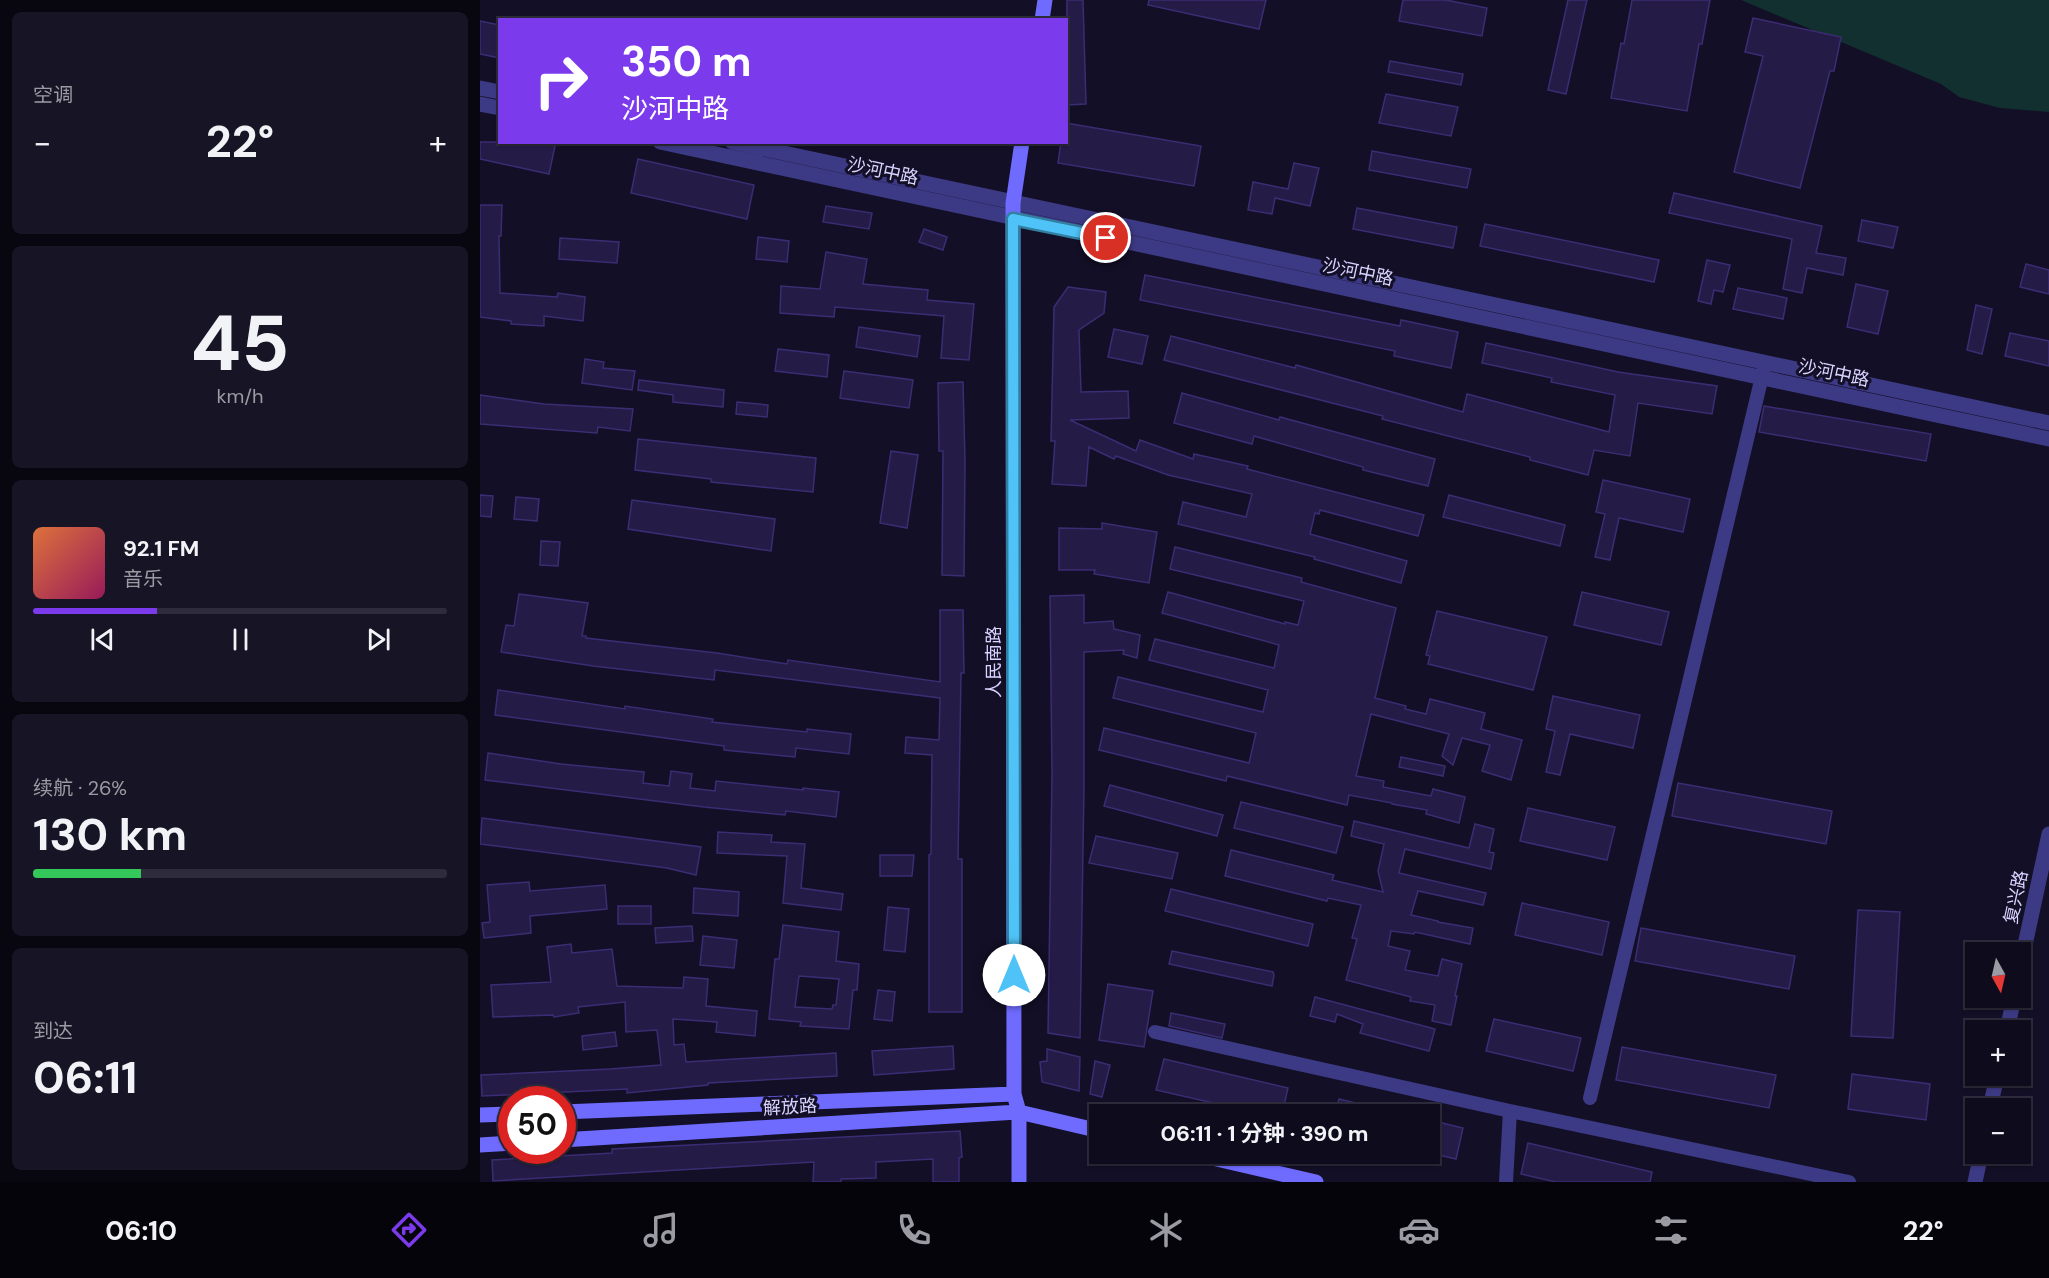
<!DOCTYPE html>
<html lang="zh">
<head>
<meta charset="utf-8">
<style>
  :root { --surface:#0e0b1c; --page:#171425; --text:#f1f3f6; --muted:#9b9ba3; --line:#2e2b3b; --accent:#7c3aed }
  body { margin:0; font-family:"DM Sans","Noto Sans SC",sans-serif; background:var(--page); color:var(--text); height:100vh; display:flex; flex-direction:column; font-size:22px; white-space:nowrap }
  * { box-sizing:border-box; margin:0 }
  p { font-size:20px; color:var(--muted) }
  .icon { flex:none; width:33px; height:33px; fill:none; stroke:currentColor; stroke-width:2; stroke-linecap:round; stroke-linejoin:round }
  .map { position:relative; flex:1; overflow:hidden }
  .sheet { display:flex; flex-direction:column; gap:12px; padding:12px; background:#08060f; width:480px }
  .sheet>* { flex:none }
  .top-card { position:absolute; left:18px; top:18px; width:570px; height:126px; border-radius:0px; box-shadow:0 2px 4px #0004,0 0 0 2px var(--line); background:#7c3aed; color:#fff; overflow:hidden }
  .needle { width:39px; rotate:172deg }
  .fabs { position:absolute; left:1485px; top:942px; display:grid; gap:12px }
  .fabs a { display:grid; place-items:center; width:66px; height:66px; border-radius:0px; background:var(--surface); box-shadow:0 2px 4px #0004,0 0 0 2px var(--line); font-size:30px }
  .speed { position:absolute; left:18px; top:1086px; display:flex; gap:12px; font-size:30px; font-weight:700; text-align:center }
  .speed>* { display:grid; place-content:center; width:78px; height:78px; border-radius:50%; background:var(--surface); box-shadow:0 2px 4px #0004,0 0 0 2px var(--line); line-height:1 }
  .speed .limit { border:9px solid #d22; background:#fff; color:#111 }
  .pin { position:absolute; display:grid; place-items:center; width:51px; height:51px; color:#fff; margin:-26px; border:3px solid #fff; border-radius:50%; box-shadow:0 2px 6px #0007 }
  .me { position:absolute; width:66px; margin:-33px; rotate:0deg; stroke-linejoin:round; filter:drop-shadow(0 0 4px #0008) }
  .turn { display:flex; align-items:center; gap:21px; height:126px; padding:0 24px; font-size:27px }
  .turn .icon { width:78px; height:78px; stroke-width:2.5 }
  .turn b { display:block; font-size:42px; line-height:51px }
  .big { font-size:45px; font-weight:700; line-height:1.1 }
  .sheet .widget { flex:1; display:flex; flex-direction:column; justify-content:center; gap:9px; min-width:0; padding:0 21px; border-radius:9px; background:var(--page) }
  .sheet .dial { align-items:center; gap:0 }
  .dial b { font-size:78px; line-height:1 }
  .song { display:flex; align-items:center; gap:18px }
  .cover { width:72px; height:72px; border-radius:9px; background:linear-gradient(135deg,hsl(20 70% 55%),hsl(330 70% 35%)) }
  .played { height:6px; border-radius:3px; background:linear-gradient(90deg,var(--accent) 30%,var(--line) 30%) }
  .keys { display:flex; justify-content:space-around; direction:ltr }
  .heat { display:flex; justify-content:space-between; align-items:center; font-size:33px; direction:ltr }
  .charge { height:9px; border-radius:4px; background:linear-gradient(90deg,#34c759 26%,var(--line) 0) }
  .trip { position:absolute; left:609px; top:1104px; width:351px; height:60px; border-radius:0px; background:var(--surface); box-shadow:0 2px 4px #0004,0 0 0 2px var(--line); font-weight:700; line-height:60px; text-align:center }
  .tabs { display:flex; height:96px; justify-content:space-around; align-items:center; background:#06040b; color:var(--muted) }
  .tabs .icon { width:42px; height:42px }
  .tabs .on { color:var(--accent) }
  .tabs b { font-size:27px; color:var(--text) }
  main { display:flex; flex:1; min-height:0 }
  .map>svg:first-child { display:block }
  .green { fill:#12302f }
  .building { fill:#241b47; stroke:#3b2d73; stroke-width:1.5; fill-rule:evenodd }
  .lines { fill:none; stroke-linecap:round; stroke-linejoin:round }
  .minor { stroke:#3d3a85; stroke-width:14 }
  .tertiary { stroke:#3d3a85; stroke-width:15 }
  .secondary { stroke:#6f6bff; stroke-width:15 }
  .route-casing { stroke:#337fa1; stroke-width:15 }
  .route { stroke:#4fc3f7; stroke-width:10 }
  .labels { text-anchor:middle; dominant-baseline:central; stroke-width:6; stroke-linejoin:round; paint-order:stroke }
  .street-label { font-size:18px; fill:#d9d4ff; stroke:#130f26 }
</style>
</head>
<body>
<main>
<section class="sheet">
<div class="widget"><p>空调</p>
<div class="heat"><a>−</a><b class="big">22°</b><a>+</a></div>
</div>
<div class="widget dial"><b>45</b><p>km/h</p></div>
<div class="widget">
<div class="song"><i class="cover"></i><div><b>92.1 FM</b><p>音乐</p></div></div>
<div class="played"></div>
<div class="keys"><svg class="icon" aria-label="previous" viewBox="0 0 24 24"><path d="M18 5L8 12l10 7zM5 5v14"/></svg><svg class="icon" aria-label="pause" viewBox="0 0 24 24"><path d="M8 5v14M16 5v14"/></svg><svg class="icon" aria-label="next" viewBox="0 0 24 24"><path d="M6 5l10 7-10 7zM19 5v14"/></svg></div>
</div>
<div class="widget"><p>续航 · 26%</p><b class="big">130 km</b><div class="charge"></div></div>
<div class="widget"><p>到达</p><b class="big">06:11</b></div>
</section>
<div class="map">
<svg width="1569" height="1182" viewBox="0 0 1569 1182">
  <rect width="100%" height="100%" fill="#130f26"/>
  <path class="green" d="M1261,0H1569V112L1520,108L1479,97L1461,84Z"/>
  <path class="building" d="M587,0H603L606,104L586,105Z
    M669,0H786L779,29L668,5Z
    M923,0H966L1007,8L1002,36L919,21Z
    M1088,0H1107L1086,94L1068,90Z
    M1152,0H1230L1222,44H1219L1207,111L1131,98L1141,43L1144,44Z
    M1273,18L1361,37L1354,71H1350L1320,188L1254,172L1283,56L1265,52Z
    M0,21L20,25V58L0,54Z
    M910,61L983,74L981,85L908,72Z
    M906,94L978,107L971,136L899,123Z
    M586,123L721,146L714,186L578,163L581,142H586Z
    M0,142H59L75,146L69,174L0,159Z
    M892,151L991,169L987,188L889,170Z
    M158,159L274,185L267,219L151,193Z
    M814,163L839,168L830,206L795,198L792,214L768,210L773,182L808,189Z
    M1194,193L1342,226L1336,253L1366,258L1363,275L1327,268L1322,293L1303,289L1312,239L1189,213Z
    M0,205H22L21,236H19L20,293L77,297L78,293L105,297L103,321L64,316V326L31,324V321L0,317Z
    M346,206L392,213L389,229L343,222Z
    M877,208L977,227L973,248L873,229Z
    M1382,220L1418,227L1413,248L1378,241Z
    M1005,224L1179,260L1174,282L1000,246Z
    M444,229L467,237L463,250L439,242Z
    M278,237L309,241L307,262L276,259Z
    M80,238L139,242L137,263L79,259Z
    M346,252L387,259L383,284L448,290L447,300L494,304L489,360L461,358L464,316L355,307L354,317L300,313L301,286L340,289Z
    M1227,260L1250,265L1243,292L1234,290L1231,304L1218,301Z
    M1546,264L1569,270V294L1540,287Z
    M665,275L920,326L921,320L978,332L971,368L914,356L915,351L660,300Z
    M1376,284L1408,291L1398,334L1367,327Z
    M588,287L626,292L624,313L599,330L601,392L648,391L649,418L590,420L656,451L660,440L713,459L714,454L768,466L767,469L944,515L938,536L840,510L839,514L835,513L830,534L927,561L921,583L834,559L835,557L698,524L703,502L766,517L772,494L688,475L636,456L634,459L609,447L606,486L572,484L575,441H571L574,307Z
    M1258,288L1307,298L1303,319L1253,309Z
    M1496,305L1512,309L1502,354L1487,350Z
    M379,327L440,336L437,357L376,347Z
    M634,329L668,336L662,364L628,357Z
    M1530,333L1569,341V366L1525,356Z
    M691,336L815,368L816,365L983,412L987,394L1129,432L1135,395L1071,382L1072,378L1002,363L1006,343L1138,372L1237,386L1232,414L1158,403L1150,456L1114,450L1108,475L1050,460V457L902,419L903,416L684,360Z
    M298,349L349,355L347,377L295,371Z
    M105,359L124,362L123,368L155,371L152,390L102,383Z
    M364,371L433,380L429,408L360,398Z
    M159,380L244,390L243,407L193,402V395L158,390Z
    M483,382L485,461L484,576L462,575L463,451H459L458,383Z
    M702,393L799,420L800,417L955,459L948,486L883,470V467L774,436L772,444L694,423Z
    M0,395L64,404L153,409L150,431L118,427L117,433L0,424Z
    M257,402L288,405L287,417L256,414Z
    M1284,406L1451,434L1446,461L1279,432Z
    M158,439L336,458L333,492L231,482V479L155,470Z
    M411,451L438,455L427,528L400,523Z
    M1123,480L1210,499L1203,532L1139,518L1130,560L1115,557L1125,514L1116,512Z
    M0,495L13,496L11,517L0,516Z
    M969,495L1085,525L1080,546L963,517Z
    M36,497L59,499L57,521L34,519Z
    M152,500L295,519L291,551L148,529Z
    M622,523L677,532L669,583L614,574L615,570H579V528L622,529Z
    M61,541L80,542L78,566L60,565Z
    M695,547L822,578L821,582L916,608L895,698L926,706L925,709L946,714L950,699L1005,713L1001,729L1042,740L1031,780L1002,771L1010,745L982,738L973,765L962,756L969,734L891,714L876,776L904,781L903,787L951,796L953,789L985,797L979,823L946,814L947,810L912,804V803L869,795L867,805L747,776L746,781L619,750L624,728L769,763L776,733L633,698L638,677L783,712L788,690L669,660L675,639L794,668L799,645L682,613L688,592L805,624V622L818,625L824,601L690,569Z
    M1102,592L1189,612L1181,645L1094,625Z
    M39,594L108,603L102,636H106V638L237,653L307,664L308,660L460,682V610H483L484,673H481L478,859H482V1012H449V855L451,854L452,755L425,753L426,737L459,740L460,698L235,670L234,680L113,666L21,652L26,625L34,626Z
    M604,595V623L633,621L634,629L660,635L657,658L643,654L644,650L604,652V786L600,1038L568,1033L572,775L570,596Z
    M957,611L1067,637L1053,690L948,664L950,656L946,655Z
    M18,690L145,709V706L233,719L232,722L327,732V729L371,734L369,754L316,748L315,757L244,750V746L15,715Z
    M1073,696L1160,715L1153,748L1090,734L1080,775L1066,772L1075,731L1066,729Z
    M8,753L81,764L164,772L163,783L189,786L191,771L212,774L210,788L235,791L236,781L323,790V788L359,792L356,817L306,811L305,815L224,807L5,780Z
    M921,757L965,766L963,776L919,767Z
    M1198,783L1352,811L1346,844L1192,816Z
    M630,785L743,815L737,836L624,806Z
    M761,802L863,827L856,853L754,828Z
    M1048,808L1135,827L1127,860L1040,841Z
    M2,818L221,847L216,875L187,868L0,844Z
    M874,821L989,848L995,824L1014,829L1009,852L1014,853L1011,869L925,849L919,873L1006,893L1003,905L938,891L931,915L958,921V922L993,928L990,944L935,932L934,934L911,931L908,946L930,951L925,970L958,976L962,959L982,964L975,996H977L971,1025L952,1021L955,1005L930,1001L931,997L866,980L877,939L872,938L881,905L848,898L847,901L745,876L751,850L854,875L852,880L903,892L898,871L904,844L871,836Z
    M238,832L292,835L291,842L325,844L321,888L363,894L361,910L303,903L307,856L237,853Z
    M616,836L698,853L692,879L609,863Z
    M400,855H434L432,876H400Z
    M49,882L50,891L125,885L127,909L50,916L51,933L4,938L2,923L10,922L7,885Z
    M214,888L259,892L258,916L213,913Z
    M691,889L833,924L828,946L685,911Z
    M1042,903L1129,922L1122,955L1035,935Z
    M138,906H171V924H138Z
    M408,907L429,909L425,952L404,950Z
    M1378,910L1420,912L1413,1038L1371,1036Z
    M303,925L359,932L356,961L379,964L377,990H373L369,1029L320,1026L321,1022L289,1019L295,959H299ZM319,976L359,979L356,1005H353L352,1009L315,1007Z
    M212,926L213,941L176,943L175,928Z
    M1161,928L1315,956L1309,989L1155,961Z
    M223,936L257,940L254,968L220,965Z
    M91,944L92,953L132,949L137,986L203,988L204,977L228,979L226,1006L277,1011L275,1036L236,1032L237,1022L193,1019L194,1045L204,1044L206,1062L356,1053L357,1076L228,1083V1085L147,1093V1089L2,1096L1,1075L130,1069L181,1065L177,1030L146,1032L145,1002L98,1007L99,1013L74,1017L73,1015L13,1017L11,985L71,982L67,947Z
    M692,951L793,972L794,975L792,986L689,964Z
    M628,984L673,991L664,1047L619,1040Z
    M398,990L415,992L412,1021L394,1019Z
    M835,997L955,1029L949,1051L880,1033L883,1024L857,1014L855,1022L830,1016Z
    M691,1013L745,1024L742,1038L689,1026Z
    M1014,1019L1101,1038L1093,1071L1006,1051Z
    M135,1032L137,1046L103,1050L102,1036Z
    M473,1046L474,1069L394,1075L392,1051Z
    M1142,1047L1296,1075L1289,1108L1136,1080Z
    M567,1049L600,1057L599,1091L562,1082L560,1062L567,1061Z
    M684,1059L808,1088L802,1114H782L676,1090Z
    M615,1061L630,1065L622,1097L610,1094Z
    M1372,1074L1450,1084L1446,1120L1368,1109Z
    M859,1099L905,1110L904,1114H855Z
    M950,1120L983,1128L976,1159L950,1153Z
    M480,1131L482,1157L479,1158V1182H453V1159L396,1162V1178L361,1179V1182H333L334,1162L13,1181L12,1160L132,1153V1149Z
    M1048,1143L1172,1172L1170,1182H1076L1041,1174Z"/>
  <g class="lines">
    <path class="minor" d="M675,1032L1030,1111
      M1110,1098L1284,368
      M1026,1182L1030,1111L1369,1182"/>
    <path class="tertiary" d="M0,88L20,92
      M0,104L20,108
      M180,142L1569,439
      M252,142L1569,423
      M1540,968L1569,834
      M1527,1030L1534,998
      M1510,1108L1517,1076
      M1495,1182L1501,1154"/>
    <path class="secondary" d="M562,20L565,0
      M82,1112L534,1094
      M0,1115L32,1114
      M82,1140L539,1112L620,1131
      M0,1145L32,1143
      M715,1154L836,1182
      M539,1182V1112L534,1094L533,203L542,142"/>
  </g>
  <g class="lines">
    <defs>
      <path id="route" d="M534,975L533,219L626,238"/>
    </defs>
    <use href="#route" class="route-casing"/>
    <use href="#route" class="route"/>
  </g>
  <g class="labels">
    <g class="street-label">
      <text transform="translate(403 171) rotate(12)">沙河中路</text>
      <text transform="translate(878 272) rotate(12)">沙河中路</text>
      <text transform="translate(1354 373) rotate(12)">沙河中路</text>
      <text transform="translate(514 662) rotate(-90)">人民南路</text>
      <text transform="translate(1536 897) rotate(-78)">复兴路</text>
      <text transform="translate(310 1107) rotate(-3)">解放路</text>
    </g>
  </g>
</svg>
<div class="fabs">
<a><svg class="needle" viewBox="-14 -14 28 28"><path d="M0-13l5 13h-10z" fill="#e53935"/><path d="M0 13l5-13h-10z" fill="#9b9ba3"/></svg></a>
<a>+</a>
<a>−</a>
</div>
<div class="speed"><div class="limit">50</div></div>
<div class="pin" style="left:626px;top:238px;background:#d93025"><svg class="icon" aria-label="arrive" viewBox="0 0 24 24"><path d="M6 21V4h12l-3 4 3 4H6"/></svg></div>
<svg class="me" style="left:534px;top:975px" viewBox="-20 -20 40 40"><circle r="19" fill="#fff"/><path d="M0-13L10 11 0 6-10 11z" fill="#4fc3f7"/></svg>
<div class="trip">06:11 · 1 分钟 · 390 m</div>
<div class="top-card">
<div class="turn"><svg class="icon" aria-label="right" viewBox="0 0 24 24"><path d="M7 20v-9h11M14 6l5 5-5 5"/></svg><div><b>350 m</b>沙河中路</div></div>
</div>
</div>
</main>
<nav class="tabs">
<b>06:10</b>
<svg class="icon on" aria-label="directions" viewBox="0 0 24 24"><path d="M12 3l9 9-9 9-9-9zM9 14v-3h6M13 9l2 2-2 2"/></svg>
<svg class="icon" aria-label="music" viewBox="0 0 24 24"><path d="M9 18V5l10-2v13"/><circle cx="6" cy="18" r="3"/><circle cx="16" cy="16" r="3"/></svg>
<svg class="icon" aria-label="phone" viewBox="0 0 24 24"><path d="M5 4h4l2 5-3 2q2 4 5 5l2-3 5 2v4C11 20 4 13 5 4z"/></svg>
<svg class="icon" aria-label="climate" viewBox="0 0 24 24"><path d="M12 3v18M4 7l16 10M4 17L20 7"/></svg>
<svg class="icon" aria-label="car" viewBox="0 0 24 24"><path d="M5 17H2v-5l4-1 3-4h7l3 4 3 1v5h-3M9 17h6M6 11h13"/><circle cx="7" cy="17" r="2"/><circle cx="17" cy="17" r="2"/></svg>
<svg class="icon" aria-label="filters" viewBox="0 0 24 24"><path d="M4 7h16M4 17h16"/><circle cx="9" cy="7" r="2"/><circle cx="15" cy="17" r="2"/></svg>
<b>22°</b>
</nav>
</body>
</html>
